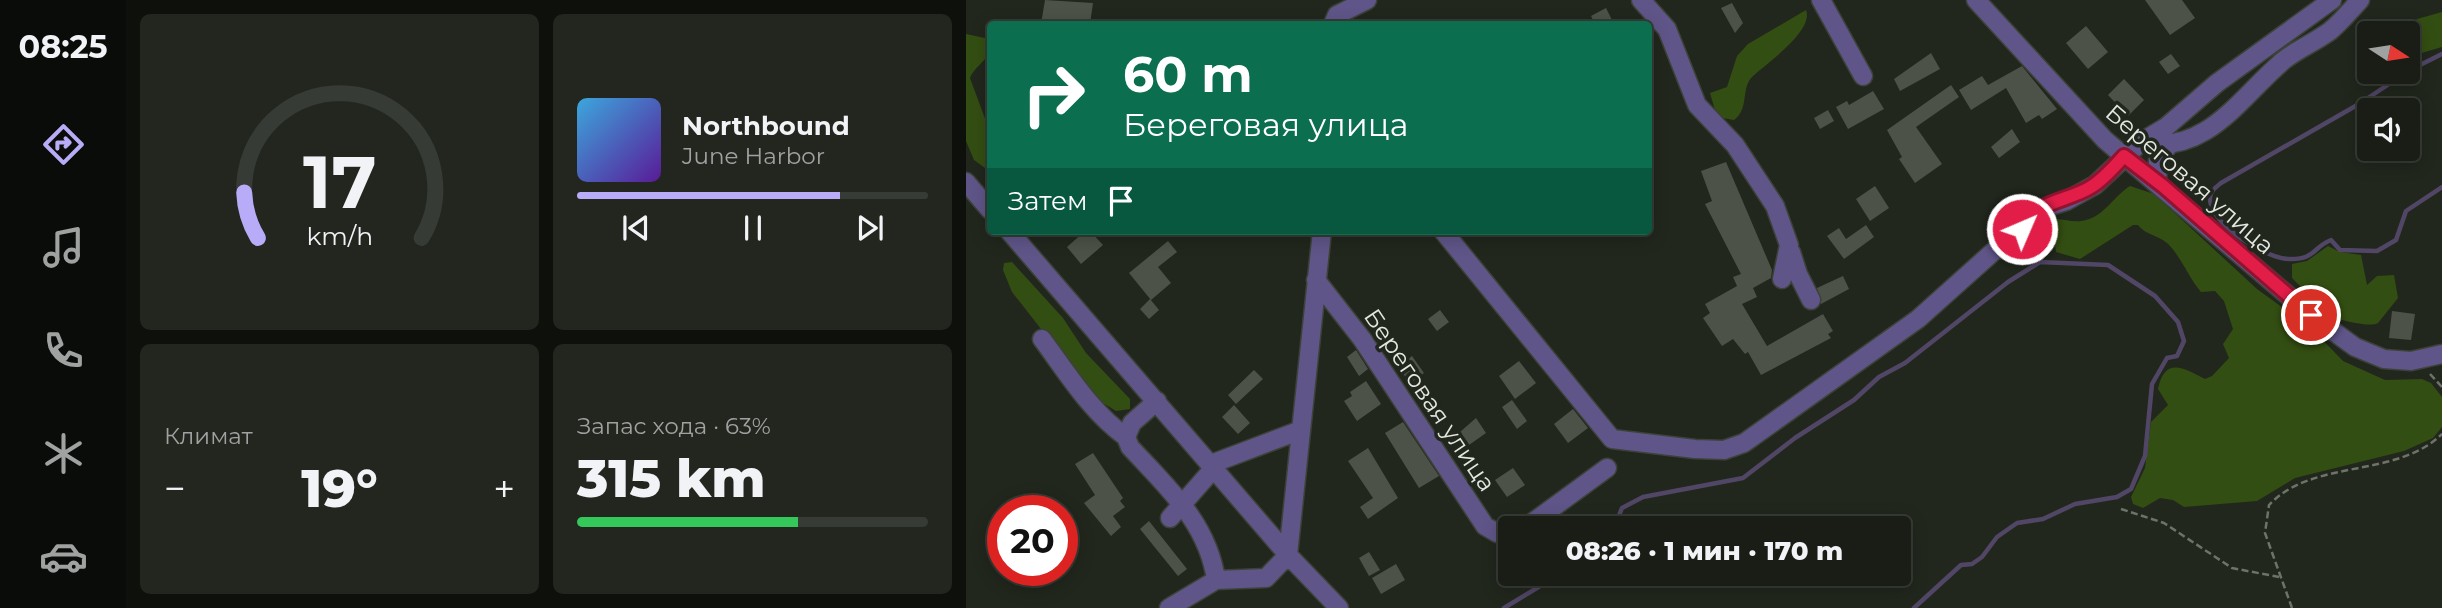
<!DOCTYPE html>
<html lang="ru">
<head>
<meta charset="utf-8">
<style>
  :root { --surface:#191d16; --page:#22261f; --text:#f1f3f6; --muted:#9fa2a1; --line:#373b35; --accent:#b8abf7 }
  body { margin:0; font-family:Montserrat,sans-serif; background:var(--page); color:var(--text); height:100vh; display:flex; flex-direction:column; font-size:26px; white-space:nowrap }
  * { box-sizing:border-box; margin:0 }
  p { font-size:23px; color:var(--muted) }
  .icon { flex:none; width:38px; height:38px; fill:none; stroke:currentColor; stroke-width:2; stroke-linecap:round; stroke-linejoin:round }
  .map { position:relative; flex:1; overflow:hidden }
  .panel { display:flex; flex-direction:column; gap:14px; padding:14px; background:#0e100c; width:840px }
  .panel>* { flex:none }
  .banner { position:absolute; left:21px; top:21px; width:665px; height:214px; border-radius:7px; box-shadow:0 4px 18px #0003,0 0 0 2px var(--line); background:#0b6e4f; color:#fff; overflow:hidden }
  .needle { width:46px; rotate:102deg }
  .buttons { position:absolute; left:1391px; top:21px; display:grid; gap:14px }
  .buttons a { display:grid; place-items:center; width:63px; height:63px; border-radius:7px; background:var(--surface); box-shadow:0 4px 18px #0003,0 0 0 2px var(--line); font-size:35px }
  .speed { position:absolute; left:21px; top:495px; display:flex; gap:14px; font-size:35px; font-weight:700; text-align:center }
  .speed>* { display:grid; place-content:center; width:91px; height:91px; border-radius:50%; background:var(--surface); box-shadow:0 4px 18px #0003,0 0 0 2px var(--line); line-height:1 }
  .speed .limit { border:10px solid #d22; background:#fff; color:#111 }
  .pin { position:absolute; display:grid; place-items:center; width:60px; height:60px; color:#fff; margin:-30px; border:4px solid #fff; border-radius:50%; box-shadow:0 2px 7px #0007 }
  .me { position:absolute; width:77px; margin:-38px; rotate:45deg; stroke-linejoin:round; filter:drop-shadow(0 0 5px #0008) }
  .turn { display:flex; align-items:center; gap:24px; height:147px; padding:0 21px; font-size:32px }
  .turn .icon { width:91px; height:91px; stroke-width:2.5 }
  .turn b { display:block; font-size:49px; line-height:60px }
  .then { display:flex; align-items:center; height:66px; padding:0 21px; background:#0003; gap:14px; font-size:26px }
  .big { font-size:52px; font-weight:800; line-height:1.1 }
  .panel .widget { flex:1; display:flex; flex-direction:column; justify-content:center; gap:10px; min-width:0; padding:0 24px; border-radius:10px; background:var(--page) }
  .panel .dial { align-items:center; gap:0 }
  .dial svg { height:182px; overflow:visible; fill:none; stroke:var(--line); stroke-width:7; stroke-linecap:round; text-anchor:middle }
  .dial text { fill:var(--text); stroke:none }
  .song { display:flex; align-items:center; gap:21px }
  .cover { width:84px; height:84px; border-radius:10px; background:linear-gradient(135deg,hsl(200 70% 55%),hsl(270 70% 35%)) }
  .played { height:7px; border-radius:4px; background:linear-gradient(90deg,var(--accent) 75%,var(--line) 75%) }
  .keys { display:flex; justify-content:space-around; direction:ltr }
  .heat { display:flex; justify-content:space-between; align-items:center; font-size:38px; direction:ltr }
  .charge { height:10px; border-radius:5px; background:linear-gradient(90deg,#34c759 63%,var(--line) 0) }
  .panel .tiles { flex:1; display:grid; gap:14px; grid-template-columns:repeat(2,1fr) }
  .trip { position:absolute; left:532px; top:516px; width:413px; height:70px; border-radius:7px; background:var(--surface); box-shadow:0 4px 18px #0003,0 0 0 2px var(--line); font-weight:800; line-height:70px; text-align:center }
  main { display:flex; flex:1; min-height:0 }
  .tabs { display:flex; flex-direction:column; width:126px; justify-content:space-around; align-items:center; background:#0a0c09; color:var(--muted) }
  .tabs .icon { width:49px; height:49px }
  .tabs .on { color:var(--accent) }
  .tabs b { font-size:32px; color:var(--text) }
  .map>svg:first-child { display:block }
  .green { fill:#334e12 }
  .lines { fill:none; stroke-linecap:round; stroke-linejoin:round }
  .stream { stroke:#514666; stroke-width:4.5 }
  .building { fill:#4c5247 }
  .minor-casing { stroke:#3c4238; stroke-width:21 }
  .path { stroke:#6e736a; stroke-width:2.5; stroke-dasharray:7 3.5; stroke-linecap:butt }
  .minor { stroke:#5f5588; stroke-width:18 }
  .route-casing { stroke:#92132f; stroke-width:18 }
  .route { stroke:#e11d48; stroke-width:12 }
  .labels { text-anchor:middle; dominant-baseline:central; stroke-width:7; stroke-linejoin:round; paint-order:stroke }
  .street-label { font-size:24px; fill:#e4e8e1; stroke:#21271d }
</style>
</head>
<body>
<main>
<nav class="tabs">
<b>08:25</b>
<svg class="icon on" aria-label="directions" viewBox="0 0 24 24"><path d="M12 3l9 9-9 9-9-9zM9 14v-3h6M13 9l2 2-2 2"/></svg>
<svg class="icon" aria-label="music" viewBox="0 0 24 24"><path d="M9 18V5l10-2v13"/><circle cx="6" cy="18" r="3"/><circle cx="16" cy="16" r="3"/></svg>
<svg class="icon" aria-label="phone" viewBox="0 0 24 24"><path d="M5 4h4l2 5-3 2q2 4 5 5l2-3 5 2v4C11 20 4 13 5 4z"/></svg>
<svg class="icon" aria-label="climate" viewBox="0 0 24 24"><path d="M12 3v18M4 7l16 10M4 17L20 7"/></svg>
<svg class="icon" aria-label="car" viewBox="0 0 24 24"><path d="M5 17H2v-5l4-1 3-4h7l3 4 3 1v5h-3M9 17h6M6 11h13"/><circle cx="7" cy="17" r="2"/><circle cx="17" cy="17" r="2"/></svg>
</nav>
<section class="panel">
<div class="tiles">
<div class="widget dial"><svg viewBox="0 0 100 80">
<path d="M14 69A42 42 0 1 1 86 69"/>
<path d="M14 69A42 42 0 0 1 8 49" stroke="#b8abf7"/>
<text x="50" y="56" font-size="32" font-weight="700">17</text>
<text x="50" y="72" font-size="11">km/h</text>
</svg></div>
<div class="widget">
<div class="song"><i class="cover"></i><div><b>Northbound</b><p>June Harbor</p></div></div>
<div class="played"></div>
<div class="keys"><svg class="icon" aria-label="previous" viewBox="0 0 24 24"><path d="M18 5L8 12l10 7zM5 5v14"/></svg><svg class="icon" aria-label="pause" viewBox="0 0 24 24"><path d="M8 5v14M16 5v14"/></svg><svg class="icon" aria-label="next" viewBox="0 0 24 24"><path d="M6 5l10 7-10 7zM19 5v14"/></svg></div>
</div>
<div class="widget"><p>Климат</p>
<div class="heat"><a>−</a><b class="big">19°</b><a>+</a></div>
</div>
<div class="widget"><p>Запас хода · 63%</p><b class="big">315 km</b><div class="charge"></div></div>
</div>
</section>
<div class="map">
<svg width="1476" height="608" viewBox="0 0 1476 608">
  <rect width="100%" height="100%" fill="#21271d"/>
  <path class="green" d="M840,10C848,31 801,63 787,76C774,88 784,108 768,120L751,117L744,93L761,87L771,56L782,44Z
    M1476,12V47L1442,57L1441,29L1451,19Z
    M0,34L19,38L23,45C25,60 9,65 4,78L24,132V167L19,168L8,160L0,141Z
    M1164,186L1188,194L1291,289L1345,328L1377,361L1419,380L1456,379L1465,383L1476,397V427L1467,438L1438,451L1329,478L1291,501L1218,507L1207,500L1194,498L1177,508L1167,504L1165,497L1179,468L1185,422L1202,405L1192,389C1199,355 1219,369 1239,379L1246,376L1263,358L1257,344L1267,329L1258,301L1249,291L1235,292C1223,278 1216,259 1204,246C1195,235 1180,236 1172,225H1167L1114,259L1090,252L1088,239L1081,233L1082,219C1095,217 1107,224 1120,220C1138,216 1149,195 1164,186Z
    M1362,246L1374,252L1395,255L1401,285L1411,276L1428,275L1432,298L1412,323C1404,328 1378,320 1367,318L1361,302L1339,291L1326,278V264L1341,261Z
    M46,262L97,318L120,353L164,399V409L150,411L129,398L46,292L37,270L38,263Z"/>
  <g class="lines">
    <path class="stream" d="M1442,71L1476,54
      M1441,72L1393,104L1255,183C1249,188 1243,192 1244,200C1246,225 1300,259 1323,259C1349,260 1347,247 1365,240L1374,250L1411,251L1430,240L1440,211L1476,187
      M648,528L656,508L677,497L777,478L829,438L888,400L913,377L939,363L1042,282L1074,262L1142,265L1189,296L1212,322L1218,341L1211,356L1201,358L1186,384L1179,456L1165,489L1151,497L1109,504L1077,519L1051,523L1031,537L1016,557L1006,564L995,565L948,608
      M538,608L594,574"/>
  </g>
  <path class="building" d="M79,0L127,3L124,24H75Z
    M1179,0H1216L1229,18L1204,35Z
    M766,3L777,23L769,33L755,8Z
    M640,8L648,24H629L625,16Z
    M1120,26L1142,52L1122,69L1100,43Z
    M965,53L974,69L934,91L928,79Z
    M1205,54L1214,66L1202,74L1193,62Z
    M1056,66L1091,109L1076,119L1073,115L1060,123L1040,88L1005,110L993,90L1016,76L1022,85Z
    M1158,79L1178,100L1162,116L1142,95Z
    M985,85L993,97L950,127L976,164L949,183L933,159L936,157L921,130Z
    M907,91L918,109L882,129L870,107L881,101L883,105Z
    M862,110L868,121L854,129L848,118Z
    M1046,129L1054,142L1033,158L1025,147Z
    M760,162L806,270L805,278L787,288L791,297L776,304L801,346L857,314L867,331L862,334L865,338L795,375L782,352L779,354L767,339L756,346L737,318L744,313L739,304L771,286L767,277L775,274L739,204L746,201L735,171Z
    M909,186L923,208L904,221L890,199Z
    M900,225L908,237L878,259L861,236L873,228L880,239Z
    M119,231H124L137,245L115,264L101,247Z
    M202,241L211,252L192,267L205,283L185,300L163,273Z
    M877,276L883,289L855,304L851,288Z
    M184,299L193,310L183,319L174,309Z
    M474,310L483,322L471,331L462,319Z
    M1426,311L1449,314L1445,340L1423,338Z
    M390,350L402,369L393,376L381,357Z
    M446,356L458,373L444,383L432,367Z
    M553,361L570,383L549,399L533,376Z
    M288,370L297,379L270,404L262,395Z
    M400,381L415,404L391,421L378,401L386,396L384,392Z
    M546,400L561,421L551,429L536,407Z
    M268,405L284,423L272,434L256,417Z
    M607,409L622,428L602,443L588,424Z
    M510,418L520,433L503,445L494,432Z
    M437,422L473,476L453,488L419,433Z
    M402,448L432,498L402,519L394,507L407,498L382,461Z
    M127,453L157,498L154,501L159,507L147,516L155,527L145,536L118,503L129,495L109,464Z
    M547,468L559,485L541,497L529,480Z
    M183,521L221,569L212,576L174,529Z
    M403,552L414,570L403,576L393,558Z
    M430,564L439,580L415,594L406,578Z"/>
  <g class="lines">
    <defs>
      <path id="minor" d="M675,0L701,29L731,105L769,145L809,206L823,245L816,279
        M855,0L897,76
        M1010,0L1139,140L1345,315L1389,347L1418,359L1445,361L1476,354
        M367,24L371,15L401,0
        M1175,142C1240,157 1276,95 1318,60C1332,49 1349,42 1364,31C1375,22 1384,11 1394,0
        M1191,181L1192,161L1204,143
        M0,182L24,210
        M43,231L322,555L373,608
        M477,231L646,439L729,449L758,450L778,443L952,319L1028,251L1051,241L1066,212L1100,201L1129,185L1175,142L1200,127L1251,83L1366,0
        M825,252L832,274L845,300
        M350,280L396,339L519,526L531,533L544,534
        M76,339C102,374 125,412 160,437
        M191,401L166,423L160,437L164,447C201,487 242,523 250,580
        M245,464L335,430
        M204,518L248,468
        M559,528L641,468
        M203,608L250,580L300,578L322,555L356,231"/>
    </defs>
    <use href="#minor" class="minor-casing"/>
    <path class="path" d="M1464,374L1476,387
      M1155,509L1198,523L1266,568L1313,577
      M1326,608L1299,533L1303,505C1347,458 1430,479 1476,434"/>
    <use href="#minor" class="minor"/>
  </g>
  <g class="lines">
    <defs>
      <path id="route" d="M1056,229C1063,203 1103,201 1125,187C1138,179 1148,167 1158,156L1197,186L1345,315"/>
    </defs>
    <use href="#route" class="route-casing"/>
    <use href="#route" class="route"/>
  </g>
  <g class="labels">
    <g class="street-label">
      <text transform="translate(1224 179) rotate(41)">Береговая улица</text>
      <text transform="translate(464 400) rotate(56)">Береговая улица</text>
    </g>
  </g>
</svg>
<div class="buttons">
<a><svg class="needle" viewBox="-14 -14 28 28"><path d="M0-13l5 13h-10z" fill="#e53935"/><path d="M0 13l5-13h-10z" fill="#9fa2a1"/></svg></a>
<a><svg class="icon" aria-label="sound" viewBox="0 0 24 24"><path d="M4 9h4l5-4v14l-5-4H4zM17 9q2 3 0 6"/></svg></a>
</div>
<div class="speed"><div class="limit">20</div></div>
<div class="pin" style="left:1345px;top:315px;background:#d93025"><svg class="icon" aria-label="arrive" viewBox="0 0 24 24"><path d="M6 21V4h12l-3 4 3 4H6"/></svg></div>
<svg class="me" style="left:1056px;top:229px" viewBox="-20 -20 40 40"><circle r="17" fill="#e11d48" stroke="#fff" stroke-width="3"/><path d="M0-11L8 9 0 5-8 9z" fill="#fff"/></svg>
<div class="trip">08:26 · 1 мин · 170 m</div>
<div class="banner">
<div class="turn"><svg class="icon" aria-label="right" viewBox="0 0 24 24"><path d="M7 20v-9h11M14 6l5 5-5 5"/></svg><div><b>60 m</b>Береговая улица</div></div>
<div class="then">Затем<svg class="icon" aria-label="arrive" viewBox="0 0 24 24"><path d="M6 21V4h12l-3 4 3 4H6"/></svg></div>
</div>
</div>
</main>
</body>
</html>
